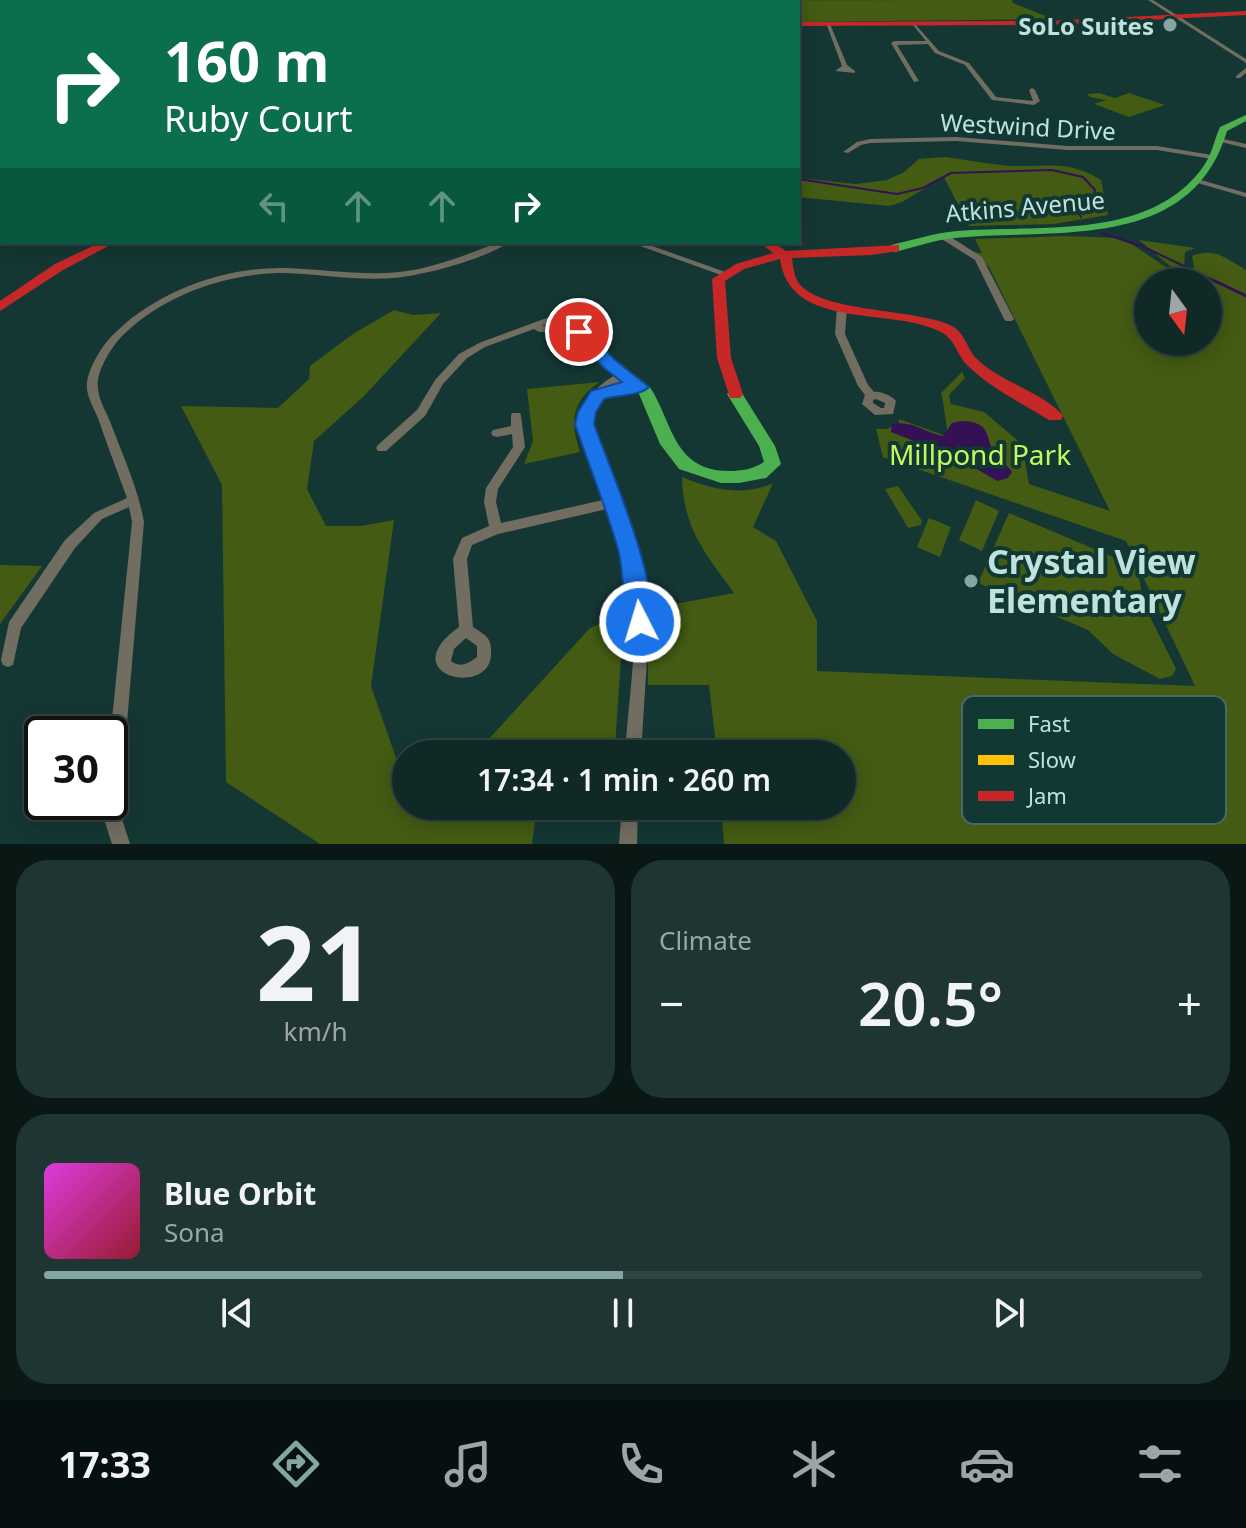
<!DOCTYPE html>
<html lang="en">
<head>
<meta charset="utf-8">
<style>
  :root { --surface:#102927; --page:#1e3533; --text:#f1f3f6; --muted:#9ca6a7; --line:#304544; --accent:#84a6a2 }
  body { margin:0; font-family:"Noto Sans",sans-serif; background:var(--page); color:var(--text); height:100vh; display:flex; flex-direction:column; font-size:30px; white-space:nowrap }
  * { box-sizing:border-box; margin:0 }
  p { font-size:26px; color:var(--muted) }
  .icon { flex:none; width:44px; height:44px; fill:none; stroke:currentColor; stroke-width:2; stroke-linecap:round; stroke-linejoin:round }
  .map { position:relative; height:844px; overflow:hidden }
  .drawer { display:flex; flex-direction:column; gap:16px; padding:16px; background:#091715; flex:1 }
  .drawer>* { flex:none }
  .guide { position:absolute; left:0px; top:0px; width:800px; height:244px; box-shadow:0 4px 20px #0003,0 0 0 2px var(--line); background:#0b6e4f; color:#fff; overflow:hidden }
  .needle { width:52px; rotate:165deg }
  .tools { position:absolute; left:1134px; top:268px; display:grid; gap:16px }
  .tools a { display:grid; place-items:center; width:88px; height:88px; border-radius:50%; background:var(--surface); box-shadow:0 4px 20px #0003,0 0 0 2px var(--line); font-size:40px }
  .speed { position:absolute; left:24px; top:716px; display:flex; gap:16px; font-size:40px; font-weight:700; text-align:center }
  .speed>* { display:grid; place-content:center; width:104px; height:104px; border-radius:50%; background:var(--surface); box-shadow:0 4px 20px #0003,0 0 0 2px var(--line); line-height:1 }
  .speed .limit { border:4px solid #111; border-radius:12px; background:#fff; color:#111 }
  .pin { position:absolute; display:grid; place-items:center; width:68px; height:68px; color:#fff; margin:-34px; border:4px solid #fff; border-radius:50%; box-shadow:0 2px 8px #0007 }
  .me { position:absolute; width:88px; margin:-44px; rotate:355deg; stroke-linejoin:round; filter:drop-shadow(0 0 6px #0008) }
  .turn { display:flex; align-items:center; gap:28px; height:168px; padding:0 32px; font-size:36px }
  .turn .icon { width:104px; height:104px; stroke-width:2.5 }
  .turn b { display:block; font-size:56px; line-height:68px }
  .lanes { display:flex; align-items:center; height:76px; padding:0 32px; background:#0003; justify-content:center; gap:40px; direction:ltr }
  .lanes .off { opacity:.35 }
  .big { font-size:60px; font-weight:600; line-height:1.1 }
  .drawer .card { flex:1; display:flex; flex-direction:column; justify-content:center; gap:12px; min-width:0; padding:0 28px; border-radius:32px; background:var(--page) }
  .drawer .dial { align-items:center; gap:0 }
  .dial b { font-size:104px; line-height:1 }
  .song { display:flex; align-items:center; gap:24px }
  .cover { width:96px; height:96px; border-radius:12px; background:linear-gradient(135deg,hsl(300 70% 55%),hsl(350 70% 35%)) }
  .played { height:8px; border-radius:4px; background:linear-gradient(90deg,var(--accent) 50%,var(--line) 50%) }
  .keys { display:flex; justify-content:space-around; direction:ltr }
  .heat { display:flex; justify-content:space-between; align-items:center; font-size:44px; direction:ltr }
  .drawer .tiles { flex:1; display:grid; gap:16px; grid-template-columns:1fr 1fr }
  .card:last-child { grid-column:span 2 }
  .trip { position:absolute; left:392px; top:740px; width:464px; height:80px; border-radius:40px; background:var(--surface); box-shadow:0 4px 20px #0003,0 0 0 2px var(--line); font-weight:600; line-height:80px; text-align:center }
  .tabs { display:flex; height:128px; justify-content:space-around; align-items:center; background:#061010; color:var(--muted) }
  .tabs .icon { width:56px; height:56px }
  .tabs .current { color:var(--accent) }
  .tabs b { font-size:36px; color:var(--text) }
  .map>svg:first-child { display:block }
  .green { fill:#435b13; fill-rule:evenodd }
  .water { fill:#341055 }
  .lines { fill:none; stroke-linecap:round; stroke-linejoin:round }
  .stream-far1 { stroke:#341055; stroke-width:2 }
  .stream { stroke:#341055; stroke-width:3 }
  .street { fill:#726d61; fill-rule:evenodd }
  .fast { fill:#4caf50; fill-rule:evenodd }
  .slow { fill:#ffc107; fill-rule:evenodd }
  .jam { fill:#c62828; fill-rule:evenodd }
  .route { fill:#1a73e8; stroke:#114b97; stroke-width:2 }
  .poi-dot { fill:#84a6a2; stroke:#113833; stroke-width:3 }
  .labels { text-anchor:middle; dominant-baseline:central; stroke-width:8; stroke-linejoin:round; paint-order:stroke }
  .far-poi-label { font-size:24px; font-weight:bold; fill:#c0e2dd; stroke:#113833; text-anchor:end }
  .far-street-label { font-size:24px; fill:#c0e2dd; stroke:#113833 }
  .park-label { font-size:28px; fill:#c6f75c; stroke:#113833 }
  .near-poi-label { font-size:34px; font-weight:bold; fill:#c0e2dd; stroke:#113833; text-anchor:start }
  .key { fill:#113833; stroke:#466b66; stroke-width:2 }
  .key-label { font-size:22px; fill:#c0e2dd }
</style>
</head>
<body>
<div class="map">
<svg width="1246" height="844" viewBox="0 0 1246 844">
  <rect width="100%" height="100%" fill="#153734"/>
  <path class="green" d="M1012,0L1013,3L1053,19L798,22V2L216,1Z
    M1099,93L1115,98L1129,93L1165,105L1129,117L1094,104L1106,100L1090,97L1087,94Z
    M945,157C968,160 992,165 1015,166C1050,167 1068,160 1101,180L1108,215L1054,224L969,226L944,177L902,202L889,206L798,197V178L856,184L887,180L904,172L919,159Z
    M1066,236L1117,238L1133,245L1182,278L1191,275L1194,266L1192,256C1215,247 1227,259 1246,270V844H724L721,806H842V754H717L709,685H648V609L734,593C705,553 683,528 682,477C710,489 744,497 773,483L753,527L776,541L817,621V671L1195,686L1126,541L883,457L876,429H886L899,424V419L949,437C945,422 945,408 941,393L962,372L965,378L949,395L951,404L984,412L1022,444L1029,484L1110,511L989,267L974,252L982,253L975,239ZM1148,282H1208V342H1148Z
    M1139,240L1195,248L1185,252L1184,268L1177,272Z
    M394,310L413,315L441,313L364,396L314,441L307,489L326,526H361L394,520L371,686L396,758H406V806H537L532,844H320L226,782L222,485L181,406L278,408L309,379L310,366L353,334Z
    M600,382C571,401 570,422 580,452L524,464L533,441L527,389Z
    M898,486L922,521L921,525L908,528L885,489Z
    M976,500L999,511L982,551L959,540Z
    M1009,513L1137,567L1144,605L1176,669L1172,676L1160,679L1113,654L1088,630L978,583Z
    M929,518L951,527L940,557L917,547Z
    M0,565L42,566L0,624Z
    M624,613L615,748L546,745L544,754H450L477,752L590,628Z"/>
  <path class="water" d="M962,421C996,422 983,442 997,457C1002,462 1007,465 1012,472L1008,478L997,481L960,459L891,432L892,424C913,420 923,432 943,436L952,423Z"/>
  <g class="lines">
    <path class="stream-far1" d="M798,179L897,194L923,188L951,173L1052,170L1083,177L1095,190L1093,197L1077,211L1081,217
      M1102,233L1144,247L1219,283"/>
    <path class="stream" d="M1215,281L1246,296"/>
    <path class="street" d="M1148,0H1153L1246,59V63Z
      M826,23L830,24L847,65L855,71V73L835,71L842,66Z
      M914,23L939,51L969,63L996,97L1033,101L1029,90L1032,88L1035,90L1040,101L1034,105L992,100L965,65L935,53L928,44L897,45L919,81L914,82L891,43L894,41H926L912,24Z
      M1246,68V73L1240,78H1236V76Z
      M956,137L1067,146H1157L1212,155L1215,157L1212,159L1157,150H1067L956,141L870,143L861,145L848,153L843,152L857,142L870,139Z
      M1219,138L1246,144V148L1217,141V139Z
      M0,147H2V152H0Z
      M1194,178L1246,193V197L1194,182Z
      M0,231H2V236H0Z
      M940,234H946L982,257L1014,319L1012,321H1006L1004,319L975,260L940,238Z
      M499,242H510C484,259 426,275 394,278C357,281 321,274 284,273C226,273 164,295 123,335C111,347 95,373 98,389C99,401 107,413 111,424C123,456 138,488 144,522L121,793L122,819L130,844H112L104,819L105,802H110V739L132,522L129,507L102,519L75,548L21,628L13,665L8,667L3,665L1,660L9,622L65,540L94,513L127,498C117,471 107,444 98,418C94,409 88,398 87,389C85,371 104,342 117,331C160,290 225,267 284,268C323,269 361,276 400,272C434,268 466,255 499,242Z
      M629,242H641L728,273L724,276L721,275Z
      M842,304L847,307L845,334L868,385L874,392C880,391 892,396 896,401L893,414L875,415L862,404L865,395L858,386L835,334L837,307ZM876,399L885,403L884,408H881L873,403V400Z
      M571,309L576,312L574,314L542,326L573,327L576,328L578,330L576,332H539L534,329L485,347L467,358L443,384L425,416L386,451H378L376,448L378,445L417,410L435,380L459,354L479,343Z
      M624,371L629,374L628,376L611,388C622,384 632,382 644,385L645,387L644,389L625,390L601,398L595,407L590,424L601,462L637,557L646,598L648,643L641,754H625C628,703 638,650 632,599C628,567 618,538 607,509L498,534L472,545L467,559L473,627C486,636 492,637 491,655C489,698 392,675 459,627L453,559L462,538L489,526L484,502L486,488L513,447L512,434L497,437L493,436L491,433L493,430L511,426V416L512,413H520L521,416L525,447L498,489L496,502L501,523L603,500C596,482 577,439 579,421C582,398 604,379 624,371ZM466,638L477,646V657C468,664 460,668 451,661L454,649Z
      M622,806H638L637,844H619Z"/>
    <path class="fast" d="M1246,115V121L1227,131C1191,253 1054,228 955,238C934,240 915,247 895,252L889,248L891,245C913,240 934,233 957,231C1037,224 1149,242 1203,167C1212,155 1214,140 1220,127Z
      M585,306L603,314C603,325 602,342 606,351C615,370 643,374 653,392C673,427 676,471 729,471C742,471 753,469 764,462L759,446L727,394L735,389L740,390L775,446L781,464L766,478L739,483H721L679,469L660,444L639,394L603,366L587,346L559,321L566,309ZM584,314L589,316L590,334L573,320L576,315Z"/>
    <path class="slow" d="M123,0H181L186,2H128Z
      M0,88H2V94H0Z"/>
    <path class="jam" d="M1246,11V15L1048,25L798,26V22L1048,21Z
      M0,42H2L0,47Z
      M101,242H116L63,270L0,311V301L55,264Z
      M759,242H773L786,251L899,245V251L871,255L792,258C793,266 794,275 798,282C819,313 913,308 950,325C965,332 966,347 976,358C999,382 1045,393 1063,416L1061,420H1049C1022,403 990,388 967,365C957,355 955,339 941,332C892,306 790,332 780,259L744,269L725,281L731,358L743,394L740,398H730L717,358L712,279L736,264L773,253Z"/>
  </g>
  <path class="route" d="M579,328L585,329L614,359L649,387C640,396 617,395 604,399L596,412L594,424C608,464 665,593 648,629L640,632L632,629C621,606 625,574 618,549C606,507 589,466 575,424L578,412L591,391L622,382L603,367L574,336V329Z"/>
  <g class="poi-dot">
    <circle cx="1170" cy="25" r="8"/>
    <circle cx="971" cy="581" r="8"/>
  </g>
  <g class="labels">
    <g class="far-poi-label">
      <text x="1154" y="25">SoLo Suites</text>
    </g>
    <g class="far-street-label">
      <text transform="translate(1028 126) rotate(3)">Westwind Drive</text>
      <text transform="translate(1025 206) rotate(-5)">Atkins Avenue</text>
    </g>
    <g class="park-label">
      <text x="980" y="454">Millpond Park</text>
    </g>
    <g class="near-poi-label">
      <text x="987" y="561">Crystal View<tspan x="987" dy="39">Elementary</tspan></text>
    </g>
  </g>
  <rect x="962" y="696" width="264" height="128" rx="12" class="key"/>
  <rect x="978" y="719" width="36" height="10" fill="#4caf50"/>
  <rect x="978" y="755" width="36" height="10" fill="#ffc107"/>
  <rect x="978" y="791" width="36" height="10" fill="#c62828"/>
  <g class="key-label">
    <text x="1028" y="732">Fast</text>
    <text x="1028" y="768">Slow</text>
    <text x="1028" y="804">Jam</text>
  </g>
</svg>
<div class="tools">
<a><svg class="needle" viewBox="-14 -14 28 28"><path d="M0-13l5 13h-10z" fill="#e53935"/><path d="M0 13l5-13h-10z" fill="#9ca6a7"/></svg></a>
</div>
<div class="speed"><div class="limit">30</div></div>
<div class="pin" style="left:579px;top:332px;background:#d93025"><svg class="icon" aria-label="arrive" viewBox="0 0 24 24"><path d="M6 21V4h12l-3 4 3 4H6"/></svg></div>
<svg class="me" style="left:640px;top:622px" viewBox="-20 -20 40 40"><circle r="17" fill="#1a73e8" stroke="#fff" stroke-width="3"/><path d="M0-11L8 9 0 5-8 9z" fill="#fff"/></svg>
<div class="trip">17:34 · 1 min · 260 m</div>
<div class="guide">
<div class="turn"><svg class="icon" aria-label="right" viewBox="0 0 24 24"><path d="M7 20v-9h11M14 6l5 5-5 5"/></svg><div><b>160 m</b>Ruby Court</div></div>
<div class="lanes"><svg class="icon off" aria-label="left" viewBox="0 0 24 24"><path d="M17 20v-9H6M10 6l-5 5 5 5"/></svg><svg class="icon off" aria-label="ahead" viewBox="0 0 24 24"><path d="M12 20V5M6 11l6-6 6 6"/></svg><svg class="icon off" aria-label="ahead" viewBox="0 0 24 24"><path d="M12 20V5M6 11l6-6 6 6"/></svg><svg class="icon" aria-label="right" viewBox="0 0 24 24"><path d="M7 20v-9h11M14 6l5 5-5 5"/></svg></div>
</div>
</div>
<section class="drawer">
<div class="tiles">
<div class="card dial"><b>21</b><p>km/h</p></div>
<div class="card"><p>Climate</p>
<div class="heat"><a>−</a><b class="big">20.5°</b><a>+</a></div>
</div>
<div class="card">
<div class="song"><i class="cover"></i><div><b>Blue Orbit</b><p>Sona</p></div></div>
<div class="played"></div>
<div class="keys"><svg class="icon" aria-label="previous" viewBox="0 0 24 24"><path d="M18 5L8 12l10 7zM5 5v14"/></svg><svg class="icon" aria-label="pause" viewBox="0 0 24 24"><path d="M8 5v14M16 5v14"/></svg><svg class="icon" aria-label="next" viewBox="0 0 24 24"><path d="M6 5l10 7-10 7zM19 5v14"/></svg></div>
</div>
</div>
</section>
<nav class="tabs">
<b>17:33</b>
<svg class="icon current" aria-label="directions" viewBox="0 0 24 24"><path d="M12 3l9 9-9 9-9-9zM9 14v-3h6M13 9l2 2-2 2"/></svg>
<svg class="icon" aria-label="music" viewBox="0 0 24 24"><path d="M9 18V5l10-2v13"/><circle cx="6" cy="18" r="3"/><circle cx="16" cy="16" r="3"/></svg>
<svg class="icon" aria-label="phone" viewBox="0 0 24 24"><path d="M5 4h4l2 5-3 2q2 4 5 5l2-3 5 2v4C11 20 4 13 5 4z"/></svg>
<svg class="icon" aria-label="climate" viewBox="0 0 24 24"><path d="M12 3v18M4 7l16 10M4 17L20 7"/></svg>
<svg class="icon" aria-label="car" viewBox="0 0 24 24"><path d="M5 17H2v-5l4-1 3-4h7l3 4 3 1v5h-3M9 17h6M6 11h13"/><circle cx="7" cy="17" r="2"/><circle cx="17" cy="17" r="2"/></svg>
<svg class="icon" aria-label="filters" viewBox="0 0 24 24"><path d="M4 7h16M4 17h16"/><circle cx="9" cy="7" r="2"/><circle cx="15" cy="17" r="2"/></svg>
</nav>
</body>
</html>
